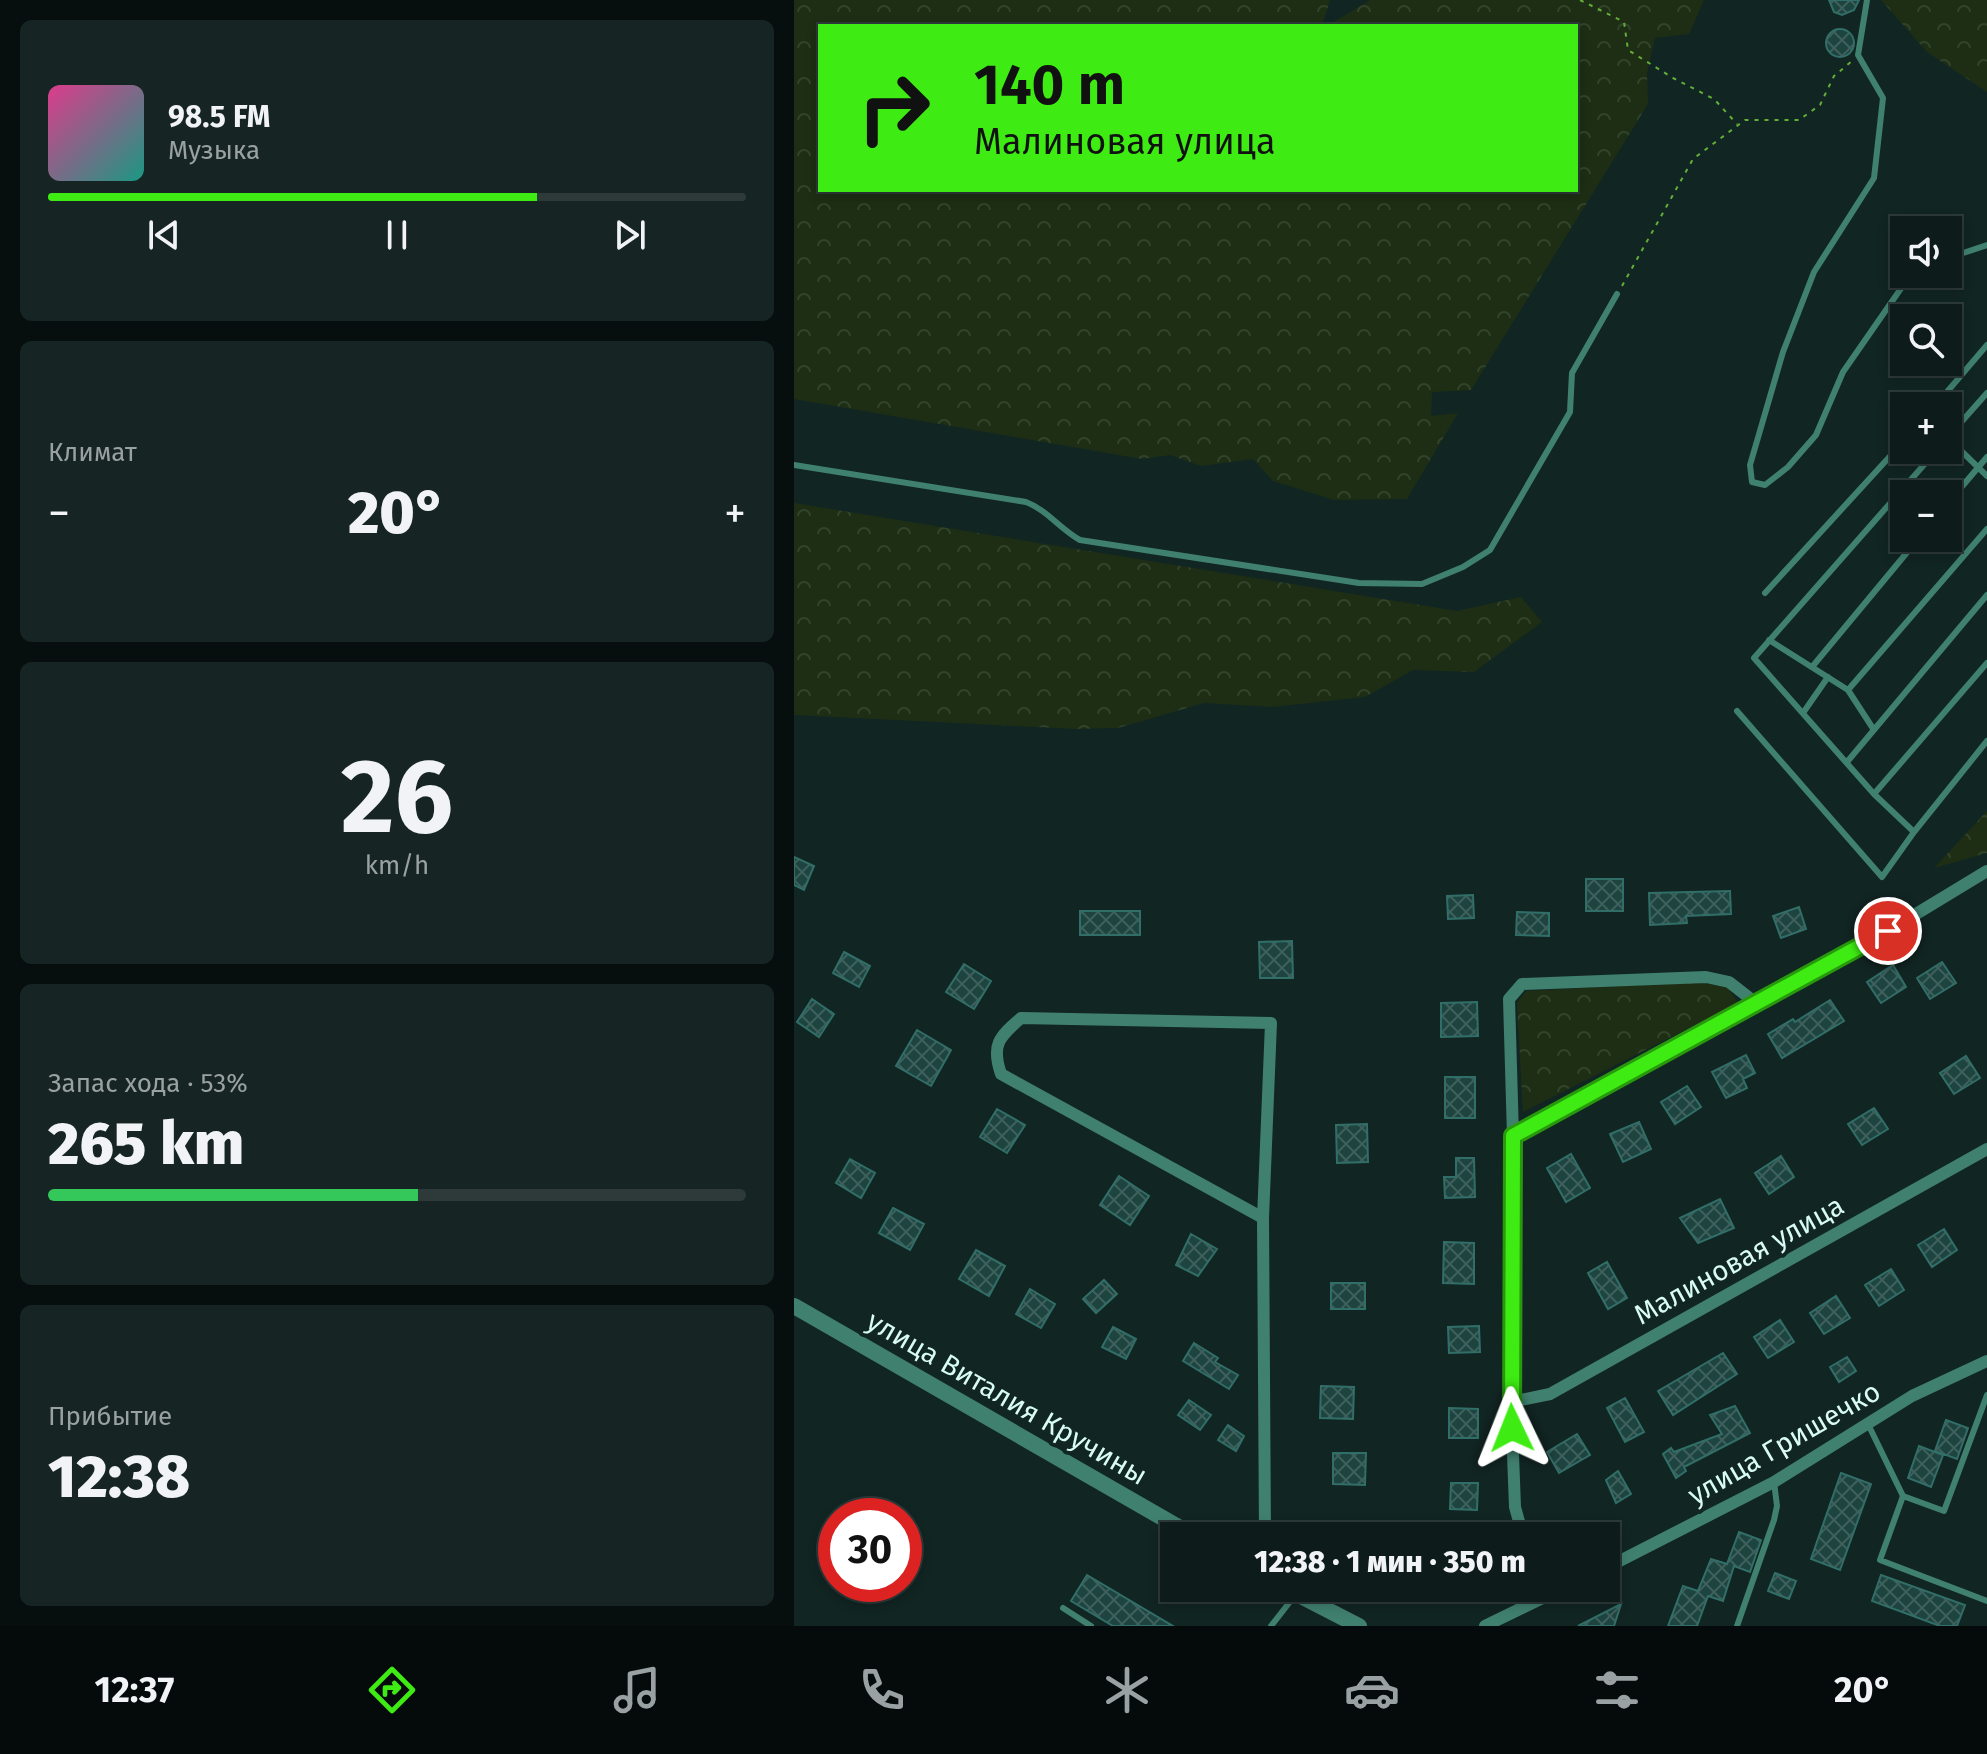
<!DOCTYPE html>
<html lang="ru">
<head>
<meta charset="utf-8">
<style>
  :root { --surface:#0d1c1a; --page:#162523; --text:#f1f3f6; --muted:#9aa1a2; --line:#2d3a39; --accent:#3eec13 }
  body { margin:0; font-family:"Fira Sans",sans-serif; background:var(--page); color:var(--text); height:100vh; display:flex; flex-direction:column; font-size:30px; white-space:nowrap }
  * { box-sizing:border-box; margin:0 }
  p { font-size:26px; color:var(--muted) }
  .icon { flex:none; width:44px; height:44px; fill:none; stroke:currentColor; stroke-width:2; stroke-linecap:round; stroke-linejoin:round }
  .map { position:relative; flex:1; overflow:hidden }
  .sheet { display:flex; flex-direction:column; gap:20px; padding:20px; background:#070f0e; width:794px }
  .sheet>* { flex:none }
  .guide { position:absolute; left:24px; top:24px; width:760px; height:168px; border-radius:0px; box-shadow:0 4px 12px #0003,0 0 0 2px var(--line); background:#3eec13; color:#111; overflow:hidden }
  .fabs { position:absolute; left:1096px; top:216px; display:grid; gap:16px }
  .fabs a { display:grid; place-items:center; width:72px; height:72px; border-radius:0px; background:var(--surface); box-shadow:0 4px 12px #0003,0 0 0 2px var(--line); font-size:40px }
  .speed { position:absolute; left:24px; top:1498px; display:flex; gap:16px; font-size:40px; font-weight:700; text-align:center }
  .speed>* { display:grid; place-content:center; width:104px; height:104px; border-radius:50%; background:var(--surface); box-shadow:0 4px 12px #0003,0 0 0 2px var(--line); line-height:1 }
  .speed .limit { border:12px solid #d22; background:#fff; color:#111 }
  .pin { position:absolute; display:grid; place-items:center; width:68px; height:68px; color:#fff; margin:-34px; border:4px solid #fff; border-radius:50%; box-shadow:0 2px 8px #0007 }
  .me { position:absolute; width:88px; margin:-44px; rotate:358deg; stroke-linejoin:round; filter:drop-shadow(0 0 6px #0008) }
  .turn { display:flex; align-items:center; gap:28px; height:168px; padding:0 24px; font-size:36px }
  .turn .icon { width:104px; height:104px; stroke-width:2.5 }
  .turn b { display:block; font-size:56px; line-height:68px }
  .big { font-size:60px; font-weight:800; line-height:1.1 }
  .sheet .tile { flex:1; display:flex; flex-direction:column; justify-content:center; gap:12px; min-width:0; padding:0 28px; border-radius:12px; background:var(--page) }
  .sheet .dial { align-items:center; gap:0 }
  .dial b { font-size:104px; line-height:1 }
  .song { display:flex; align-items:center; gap:24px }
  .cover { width:96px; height:96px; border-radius:12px; background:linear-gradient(135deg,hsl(330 70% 55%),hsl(170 70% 35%)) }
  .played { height:8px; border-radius:4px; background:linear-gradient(90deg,var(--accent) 70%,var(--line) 70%) }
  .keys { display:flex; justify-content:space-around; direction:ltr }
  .heat { display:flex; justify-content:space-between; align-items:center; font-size:44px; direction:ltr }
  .charge { height:12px; border-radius:6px; background:linear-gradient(90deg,#34c759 53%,var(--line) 0) }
  .trip { position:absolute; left:366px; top:1522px; width:460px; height:80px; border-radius:0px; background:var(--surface); box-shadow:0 4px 12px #0003,0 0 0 2px var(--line); font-weight:800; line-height:80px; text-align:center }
  .tab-bar { display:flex; height:128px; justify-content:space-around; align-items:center; background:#050b0a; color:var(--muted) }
  .tab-bar .icon { width:56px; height:56px }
  .tab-bar .active { color:var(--accent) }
  .tab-bar b { font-size:36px; color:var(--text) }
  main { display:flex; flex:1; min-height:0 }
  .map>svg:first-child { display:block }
  .forest { fill:url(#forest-crowns) }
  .building { fill:url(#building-cross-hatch); stroke:#326e68; stroke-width:2 }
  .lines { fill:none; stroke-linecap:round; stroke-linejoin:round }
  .path { stroke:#63ae39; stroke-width:2; stroke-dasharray:4 6; stroke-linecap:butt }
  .service { stroke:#40806f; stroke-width:6 }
  .minor { stroke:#40806f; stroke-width:12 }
  .tertiary { stroke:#40806f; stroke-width:16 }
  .route-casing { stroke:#28990c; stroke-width:20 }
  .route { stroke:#3eec13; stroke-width:14 }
  .labels { text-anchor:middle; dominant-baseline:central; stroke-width:8; stroke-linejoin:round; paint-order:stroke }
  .street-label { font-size:28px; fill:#d8fcf5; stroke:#112522 }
</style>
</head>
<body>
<main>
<section class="sheet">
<div class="tile">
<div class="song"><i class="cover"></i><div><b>98.5 FM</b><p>Музыка</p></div></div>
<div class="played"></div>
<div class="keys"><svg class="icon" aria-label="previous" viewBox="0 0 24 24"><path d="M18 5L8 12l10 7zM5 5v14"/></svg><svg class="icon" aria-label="pause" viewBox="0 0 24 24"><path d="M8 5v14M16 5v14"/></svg><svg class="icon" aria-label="next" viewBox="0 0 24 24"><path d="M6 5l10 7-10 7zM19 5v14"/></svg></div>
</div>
<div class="tile"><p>Климат</p>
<div class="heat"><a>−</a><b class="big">20°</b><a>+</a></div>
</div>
<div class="tile dial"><b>26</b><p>km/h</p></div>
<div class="tile"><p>Запас хода · 53%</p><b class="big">265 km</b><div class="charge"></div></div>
<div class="tile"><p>Прибытие</p><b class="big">12:38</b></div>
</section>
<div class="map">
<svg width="1193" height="1626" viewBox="0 0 1193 1626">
  <defs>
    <pattern id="forest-crowns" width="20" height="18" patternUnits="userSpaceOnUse" patternTransform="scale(2)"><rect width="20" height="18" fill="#1d2e14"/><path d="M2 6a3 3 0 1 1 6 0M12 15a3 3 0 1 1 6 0" fill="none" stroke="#32432b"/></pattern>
    <pattern id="building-cross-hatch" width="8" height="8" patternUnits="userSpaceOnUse" patternTransform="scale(2)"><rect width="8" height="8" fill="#1e4440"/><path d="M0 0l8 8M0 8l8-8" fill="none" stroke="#3e605c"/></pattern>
  </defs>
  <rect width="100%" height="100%" fill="#112522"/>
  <path class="forest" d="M0,0H536L528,26H26V190H782V26H533L576,0H910L895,34L861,38L853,73L854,104L677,390L638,392L637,416L664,413L613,499L540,500L479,481L459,459L407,466L376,455L348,459L0,399Z
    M1087,0H1193V92L1133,52Z
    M0,503L663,611L727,597L748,622L680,672L619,670L571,697L478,707L410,703L324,728L282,729L0,715Z
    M1193,811V853L1140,868Z
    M907,982L934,988L944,1003L729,1112L723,1003L732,991Z"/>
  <path class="building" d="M1035,0H1065L1060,10L1048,15L1040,12Z
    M1032 43a14 14 0 1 1 28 0a14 14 0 1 1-28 0Z
    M0,857L20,866L10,890L0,885Z
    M792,879H829V911H792Z
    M936,891L937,914L892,916L893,923L856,925L855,893Z
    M679,895L680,918L654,919L653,896Z
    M1005,907L1012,929L987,938L979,916Z
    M286,911H346V935H286Z
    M723,912L755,913V936L722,935Z
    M498,941L499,978H466L465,942Z
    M50,952L76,966L65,987L39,973Z
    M1148,962L1162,983L1136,999L1123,978Z
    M170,964L197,981L180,1009L152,992Z
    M1099,965L1112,987L1087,1003L1073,982Z
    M18,999L40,1014L25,1037L3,1022Z
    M1036,1000L1050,1021L988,1058L974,1034L999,1019L1001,1022Z
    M683,1002L684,1036L647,1037V1003Z
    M123,1030L157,1050L137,1086L102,1066Z
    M952,1055L961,1073L949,1079L953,1088L932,1098L918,1072Z
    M1172,1056L1186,1078L1160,1094L1146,1073Z
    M651,1077H681V1118H651Z
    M893,1086L907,1107L881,1124L867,1102Z
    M1080,1108L1094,1129L1068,1145L1054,1124Z
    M203,1109L231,1125L213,1153L186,1137Z
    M845,1122L857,1149L829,1162L816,1134Z
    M573,1124L574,1162L543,1163L542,1125Z
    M777,1154L796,1188L772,1202L753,1168Z
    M987,1156L1000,1177L975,1194L961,1173Z
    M662,1158H680L681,1197L651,1198L650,1177H662Z
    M56,1159L81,1173L67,1198L42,1183Z
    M325,1176L355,1196L336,1225L306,1205Z
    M926,1199L940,1228L904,1243L886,1218Z
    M99,1208L130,1224L116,1250L85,1233Z
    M1150,1229L1163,1250L1138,1267L1124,1245Z
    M397,1234L423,1249L404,1276L382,1265Z
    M650,1242L680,1243V1284L649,1283Z
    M182,1250L211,1266L195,1296L165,1279Z
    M813,1262L833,1298L814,1309L794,1273Z
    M1097,1269L1110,1290L1085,1306L1071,1285Z
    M310,1280L323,1294L302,1313L289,1299Z
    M537,1283H571V1309H537Z
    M236,1289L261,1304L247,1328L222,1314Z
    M1042,1296L1056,1318L1030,1334L1016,1313Z
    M986,1320L1000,1342L974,1358L960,1337Z
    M685,1326L686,1352L655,1353L654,1327Z
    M319,1327L342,1339L332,1359L308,1347Z
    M400,1343L424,1358L421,1362L444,1375L435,1389L389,1361Z
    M929,1353L943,1374L879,1415L864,1391Z
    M1053,1357L1062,1371L1045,1382L1036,1367Z
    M527,1386L560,1387L559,1419L526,1418Z
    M831,1398L850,1432L831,1442L813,1408Z
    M395,1400L417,1415L406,1430L384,1415Z
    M941,1406L956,1433L890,1467L892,1471L882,1478L869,1454L877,1448L880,1452L928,1434L916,1415Z
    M655,1408L684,1409V1438H655Z
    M1152,1420L1174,1428L1163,1459L1141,1451Z
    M434,1425L450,1436L442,1451L424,1440Z
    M783,1434L796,1455L765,1473L753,1452Z
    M1125,1446L1149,1455L1137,1487L1114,1478Z
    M539,1453H572L571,1485L539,1484Z
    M824,1471L837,1494L822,1503L812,1480Z
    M1047,1473L1077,1484L1046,1570L1017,1559Z
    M657,1483H684L683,1510L656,1509Z
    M945,1532L967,1540L956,1572L940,1566L929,1601L914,1596L903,1626H874L889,1586L904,1591L917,1559L933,1564Z
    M981,1573L1002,1581L995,1599L974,1591Z
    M293,1575L379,1626H319L277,1601Z
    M1087,1575L1171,1605L1163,1626H1146L1078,1601Z
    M827,1604L820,1626H784Z"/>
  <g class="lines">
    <path class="path" d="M786,0L830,22L834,50L879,78L920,99L943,124
      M828,286L899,159L951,120H1005L1026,105L1040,76L1058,61"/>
    <path class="service" d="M1073,0L1064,55L1089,98L1080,178L1020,272L989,352L956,465L958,482L971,485L994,467L1022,435L1049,372L1117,274
      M1154,258L1193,245
      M1141,406L1193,345
      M1154,437L1193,393
      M1154,438L1193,476
      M0,465L232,502C253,510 266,529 286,540L565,583L628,584L669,567L696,550L776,412L778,373L823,294
      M1154,503L1193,457
      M971,593L1110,441
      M975,640L1054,690L1080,730
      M1018,667L1125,538
      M1054,690L1193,529
      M943,711L1088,877L1120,832L1080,794L960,658L1143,450
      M1009,713L1034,677
      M1053,762L1193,595
      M1080,794L1193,663
      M1120,832L1193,741
      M1073,1422L1109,1496L1150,1511L1193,1395
      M1109,1496L1086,1560L1193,1601
      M269,1608L297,1626
      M477,1626L502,1594
      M943,1626L980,1520L983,1506L980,1482"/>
    <path class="minor" d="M719,1136L715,999L728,984L912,977L935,982L962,1003
      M469,1218L207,1074C197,1045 205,1037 227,1018L477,1023L469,1218L471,1536
      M717,1402L756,1394L1193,1149
      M729,1536L721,1507L717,1402L719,1136L1094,931L1193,871
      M812,1568L980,1482L1118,1396L1193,1361
      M691,1626L769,1588"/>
    <path class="tertiary" d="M0,1306L400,1536
      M491,1588L565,1626"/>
  </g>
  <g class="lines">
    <defs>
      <path id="route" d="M718,1428L719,1136L1094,931"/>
    </defs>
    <use href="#route" class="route-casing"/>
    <use href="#route" class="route"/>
  </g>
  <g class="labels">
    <g class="street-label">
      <text transform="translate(945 1260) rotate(-29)">Малиновая улица</text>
      <text transform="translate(213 1398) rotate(30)">улица Виталия Кручины</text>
      <text transform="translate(990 1443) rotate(-30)">улица Гришечко</text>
    </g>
  </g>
</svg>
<div class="fabs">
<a><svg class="icon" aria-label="sound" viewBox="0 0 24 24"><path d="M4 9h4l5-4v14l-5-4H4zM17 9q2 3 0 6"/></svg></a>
<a><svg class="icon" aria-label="search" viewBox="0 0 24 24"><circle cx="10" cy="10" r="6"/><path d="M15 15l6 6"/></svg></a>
<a>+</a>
<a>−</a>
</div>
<div class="speed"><div class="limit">30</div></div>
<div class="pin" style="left:1094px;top:931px;background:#d93025"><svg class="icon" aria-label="arrive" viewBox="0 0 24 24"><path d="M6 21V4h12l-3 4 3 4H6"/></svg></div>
<svg class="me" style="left:718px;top:1428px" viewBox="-20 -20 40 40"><path d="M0-17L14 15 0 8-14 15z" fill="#3eec13" stroke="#fff" stroke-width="4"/></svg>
<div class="trip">12:38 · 1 мин · 350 m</div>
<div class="guide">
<div class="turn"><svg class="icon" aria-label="right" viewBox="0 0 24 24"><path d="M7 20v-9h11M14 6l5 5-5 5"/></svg><div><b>140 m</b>Малиновая улица</div></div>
</div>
</div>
</main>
<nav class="tab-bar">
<b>12:37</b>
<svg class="icon active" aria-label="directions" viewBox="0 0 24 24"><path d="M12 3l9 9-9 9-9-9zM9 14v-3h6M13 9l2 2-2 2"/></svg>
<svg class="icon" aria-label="music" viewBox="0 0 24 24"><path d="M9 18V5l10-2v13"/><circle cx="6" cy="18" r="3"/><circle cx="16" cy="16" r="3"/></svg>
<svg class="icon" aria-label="phone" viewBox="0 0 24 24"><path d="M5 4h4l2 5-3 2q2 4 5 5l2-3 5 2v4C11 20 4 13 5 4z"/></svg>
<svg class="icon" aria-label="climate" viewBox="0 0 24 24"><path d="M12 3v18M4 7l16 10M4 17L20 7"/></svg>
<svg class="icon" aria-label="car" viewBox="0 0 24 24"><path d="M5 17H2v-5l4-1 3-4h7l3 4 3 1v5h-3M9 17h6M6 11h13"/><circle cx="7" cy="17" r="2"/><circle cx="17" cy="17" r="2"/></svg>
<svg class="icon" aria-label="filters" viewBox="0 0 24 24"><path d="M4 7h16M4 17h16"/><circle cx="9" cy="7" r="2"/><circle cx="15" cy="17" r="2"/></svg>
<b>20°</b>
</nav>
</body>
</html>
